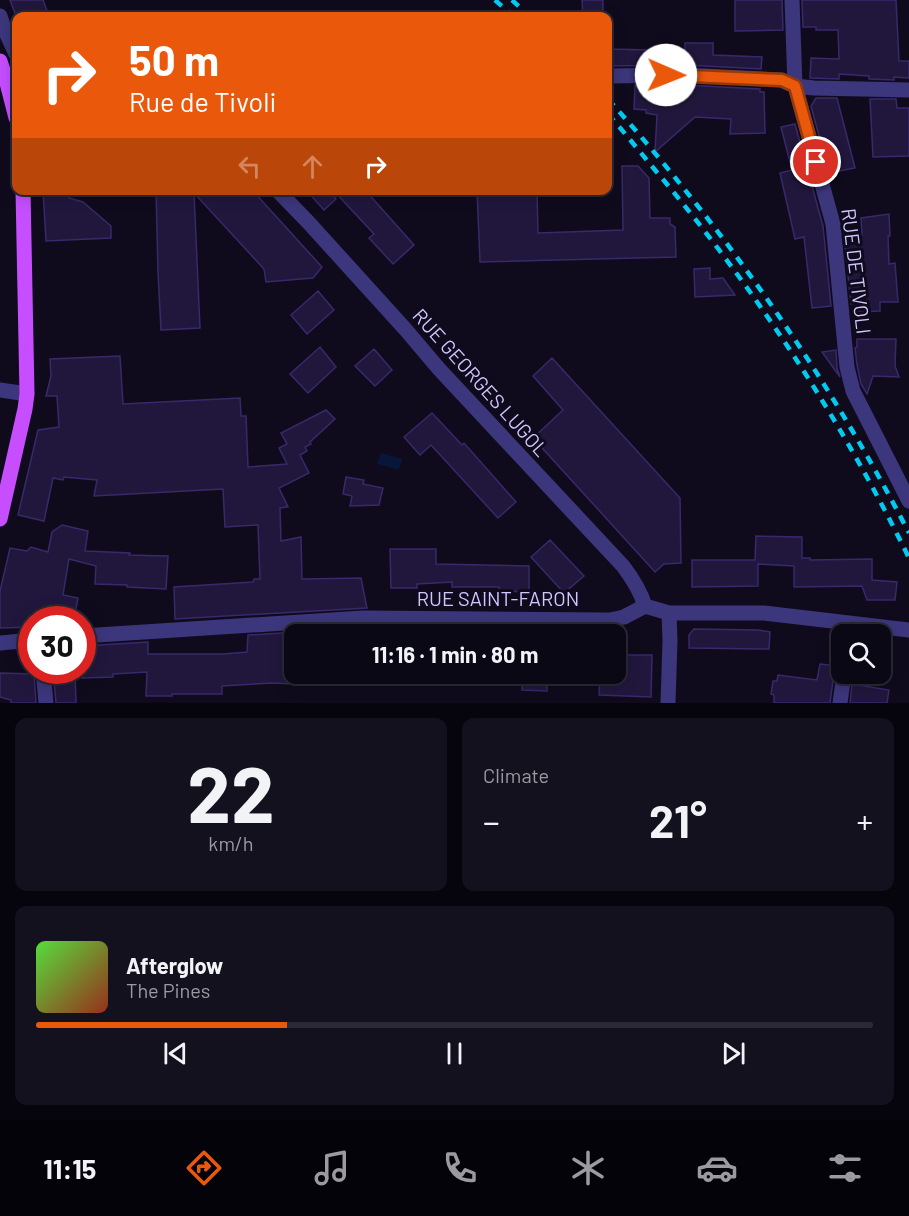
<!DOCTYPE html>
<html lang="en">
<head>
<meta charset="utf-8">
<style>
  :root { --surface:#0b0816; --page:#14111f; --text:#f1f3f6; --muted:#9a9aa1; --line:#2b2935; --accent:#ea580c }
  body { margin:0; font-family:Barlow,sans-serif; background:var(--page); color:var(--text); height:100vh; display:flex; flex-direction:column; font-size:22px; white-space:nowrap }
  * { box-sizing:border-box; margin:0 }
  p { font-size:20px; color:var(--muted) }
  .icon { flex:none; width:33px; height:33px; fill:none; stroke:currentColor; stroke-width:2; stroke-linecap:round; stroke-linejoin:round }
  .map { position:relative; height:703px; overflow:hidden }
  .panel { display:flex; flex-direction:column; gap:15px; padding:15px; background:#06040c; flex:1 }
  .panel>* { flex:none }
  .hud { position:absolute; left:12px; top:12px; width:600px; height:183px; border-radius:12px; box-shadow:0 3px 15px #0003,0 0 0 2px var(--line); background:#ea580c; color:#fff; overflow:hidden }
  .controls { position:absolute; left:831px; top:624px; display:grid; gap:12px }
  .controls a { display:grid; place-items:center; width:60px; height:60px; border-radius:12px; background:var(--surface); box-shadow:0 3px 15px #0003,0 0 0 2px var(--line); font-size:30px }
  .speed { position:absolute; left:18px; top:606px; display:flex; gap:12px; font-size:30px; font-weight:700; text-align:center }
  .speed>* { display:grid; place-content:center; width:78px; height:78px; border-radius:50%; background:var(--surface); box-shadow:0 3px 15px #0003,0 0 0 2px var(--line); line-height:1 }
  .speed .limit { border:9px solid #d22; background:#fff; color:#111 }
  .pin { position:absolute; display:grid; place-items:center; width:51px; height:51px; color:#fff; margin:-26px; border:3px solid #fff; border-radius:50%; box-shadow:0 2px 6px #0007 }
  .me { position:absolute; width:66px; margin:-33px; rotate:91deg; stroke-linejoin:round; filter:drop-shadow(0 0 4px #0008) }
  .turn { display:flex; align-items:center; gap:21px; height:126px; padding:0 18px; font-size:27px }
  .turn .icon { width:78px; height:78px; stroke-width:2.5 }
  .turn b { display:block; font-size:42px; line-height:51px }
  .lanes { display:flex; align-items:center; height:57px; padding:0 18px; background:#0003; justify-content:center; gap:30px; direction:ltr }
  .lanes .off { opacity:.35 }
  .big { font-size:45px; font-weight:700; line-height:1.1 }
  .panel .tile { flex:1; display:flex; flex-direction:column; justify-content:center; gap:9px; min-width:0; padding:0 21px; border-radius:12px; background:var(--page) }
  .panel .dial { align-items:center; gap:0 }
  .dial b { font-size:78px; line-height:1 }
  .song { display:flex; align-items:center; gap:18px }
  .cover { width:72px; height:72px; border-radius:9px; background:linear-gradient(135deg,hsl(110 70% 55%),hsl(10 70% 35%)) }
  .played { height:6px; border-radius:3px; background:linear-gradient(90deg,var(--accent) 30%,var(--line) 30%) }
  .keys { display:flex; justify-content:space-around; direction:ltr }
  .heat { display:flex; justify-content:space-between; align-items:center; font-size:33px; direction:ltr }
  .panel .tiles { flex:1; display:grid; gap:15px; grid-template-columns:1fr 1fr }
  .tile:last-child { grid-column:span 2 }
  .trip { position:absolute; left:284px; top:624px; width:342px; height:60px; border-radius:12px; background:var(--surface); box-shadow:0 3px 15px #0003,0 0 0 2px var(--line); font-weight:700; line-height:60px; text-align:center }
  .tabs { display:flex; height:96px; justify-content:space-around; align-items:center; background:#040309; color:var(--muted) }
  .tabs .icon { width:42px; height:42px }
  .tabs .current { color:var(--accent) }
  .tabs b { font-size:27px; color:var(--text) }
  .map>svg:first-child { display:block }
  .water { fill:#081739 }
  .building { fill:#21173d; stroke:#39296a; stroke-width:1.5 }
  .lines { fill:none; stroke-linecap:round; stroke-linejoin:round }
  .minor { stroke:#3c367c; stroke-width:15 }
  .major { stroke:#c64eff; stroke-width:15 }
  .rail { stroke:#00ccf2; stroke-width:4.5; stroke-dasharray:9 8; stroke-linecap:butt }
  .route-casing { stroke:#983908; stroke-width:15 }
  .route { stroke:#ea580c; stroke-width:10 }
  .labels { text-anchor:middle; dominant-baseline:central; stroke-width:6; stroke-linejoin:round; paint-order:stroke }
  .street-label { font-size:20px; fill:#d0c7ff; stroke:#0f0b1d }
</style>
</head>
<body>
<div class="map">
<svg width="909" height="703" viewBox="0 0 909 703">
  <rect width="100%" height="100%" fill="#0f0b1d"/>
  <path class="water" d="M381,453L402,459L399,470L377,464Z"/>
  <path class="building" d="M10,0H43L49,16H16Z
    M582,0H603V16H583Z
    M735,0H782L783,30L735,31Z
    M802,0H896L899,61H909V78L894,77V80L869,79V76L839,74V79L810,78L811,58L839,59L838,30H816V27H803Z
    M685,43H713V55L762,57L761,69L685,65L608,66V49L651,50V52L685,50Z
    M635,85H685L760,89V92H764L765,133L730,134L731,119L695,117L655,152L657,115L646,113V110L634,109Z
    M816,98H837L855,168L829,173L811,106Z
    M870,99H896L897,108H909V156L873,157Z
    M795,124L823,226L831,306L812,308L804,237L795,239L780,173L792,170L781,127Z
    M622,166H638L649,178L650,218H670V224L675,227L676,257L480,262L477,190H537L538,233L623,230Z
    M43,190H69V198L83,202L111,226V238L46,241Z
    M156,190H252L322,267L313,278L266,282L264,269L194,193L200,328L161,330L158,272Z
    M306,190H329L336,199L324,210Z
    M333,190H365L414,245L393,264L369,238L374,234Z
    M889,214L890,236H888L889,264L895,263L898,302H880V311L857,312V303L851,304L844,236L862,235L861,218Z
    M710,268V279L723,278L735,295L695,297L694,269Z
    M318,291L334,310L307,334L291,315Z
    M857,339H896L895,366L899,377L873,376L867,394L861,384L857,365L855,348L857,347Z
    M320,347L336,367L308,393L290,374Z
    M374,349L392,370L375,386L355,366Z
    M836,350L837,368L840,377L822,352Z
    M120,356L123,404L240,398L241,416H246L248,467L287,464L279,448L287,444L281,433L326,410L335,419L310,442L311,444L305,447L307,451L300,455L309,473L279,488L288,507L280,508L281,541L301,537L302,579L361,578L367,608L175,619L174,587L253,582L254,579H260L258,525L225,527L223,489L94,496L97,480L64,477L63,480L53,478L44,521L18,515L38,430L59,427L57,396H46L51,376L50,359Z
    M552,358L680,498L681,563L664,564L655,572L533,438L563,410L533,376Z
    M432,413L462,445L464,443L516,502L498,518L431,445L420,455L404,437Z
    M346,477L364,480L363,484L383,488L379,505L350,506L352,496L343,494Z
    M62,525L88,531L85,551L130,553L129,555L168,556L166,589L127,587V585L95,584L96,566L69,559L63,595L78,598L74,620H32V627L0,628V591L10,548L27,551L31,547L48,552L52,532Z
    M756,536L802,537V558H810V560L872,559V580L897,582L895,600H867L862,586L794,587V566L758,564V586L692,587V560H755Z
    M550,540L584,576L564,593L531,557Z
    M390,549H436V564L529,566V592L499,591V587H452V582L417,584V588H391Z
    M363,628H370L371,634H294V684L273,683L222,686V694H172V696H146L147,672L113,674V677L82,678V646L148,642V654H223L247,652L248,635Z
    M694,629L758,630L770,632L769,649L689,648V635Z
    M615,655H652L651,697L599,695L600,674H615Z
    M820,664L839,666L834,673L830,703H774V695L771,694L773,681H777L778,675L817,680Z
    M53,670H75L76,703H56Z
    M0,673L34,674L36,703H11V700L0,697Z
    M523,674H547V691L522,690Z
    M852,684L889,690L887,703H850Z"/>
  <g class="lines">
    <path class="minor" d="M792,0L795,86L833,224L847,367L853,391L909,501
      M0,16L4,28L16,54
      M608,76L685,75L781,80L795,86L814,88L909,90
      M277,190L309,223L406,330L439,369L623,566C633,579 640,590 645,606
      M0,390L27,394
      M82,636L363,618L610,620L624,617L645,606L669,613H764L909,630
      M0,643L32,640
      M43,670L46,703
      M668,703L670,641L669,613
      M840,703L844,674"/>
    <path class="major" d="M0,61L6,79L16,118
      M0,519L25,409L27,394L23,190"/>
    <path class="rail" d="M495,0L513,16
      M512,0L529,16
      M608,99C726,231 828,376 909,533
      M608,114C626,134 643,156 661,177C758,293 842,421 909,558"/>
  </g>
  <g class="lines">
    <defs>
      <path id="route" d="M666,75L782,80L795,86L816,162"/>
    </defs>
    <use href="#route" class="route-casing"/>
    <use href="#route" class="route"/>
  </g>
  <g class="labels">
    <g class="street-label">
      <text transform="translate(857 271) rotate(83)">RUE DE TIVOLI</text>
      <text transform="translate(481 382) rotate(48)">RUE GEORGES LUGOL</text>
      <text x="498" y="598">RUE SAINT-FARON</text>
    </g>
  </g>
</svg>
<div class="controls">
<a><svg class="icon" aria-label="search" viewBox="0 0 24 24"><circle cx="10" cy="10" r="6"/><path d="M15 15l6 6"/></svg></a>
</div>
<div class="speed"><div class="limit">30</div></div>
<div class="pin" style="left:816px;top:162px;background:#d93025"><svg class="icon" aria-label="arrive" viewBox="0 0 24 24"><path d="M6 21V4h12l-3 4 3 4H6"/></svg></div>
<svg class="me" style="left:666px;top:75px" viewBox="-20 -20 40 40"><circle r="19" fill="#fff"/><path d="M0-13L10 11 0 6-10 11z" fill="#ea580c"/></svg>
<div class="trip">11:16 · 1 min · 80 m</div>
<div class="hud">
<div class="turn"><svg class="icon" aria-label="right" viewBox="0 0 24 24"><path d="M7 20v-9h11M14 6l5 5-5 5"/></svg><div><b>50 m</b>Rue de Tivoli</div></div>
<div class="lanes"><svg class="icon off" aria-label="left" viewBox="0 0 24 24"><path d="M17 20v-9H6M10 6l-5 5 5 5"/></svg><svg class="icon off" aria-label="ahead" viewBox="0 0 24 24"><path d="M12 20V5M6 11l6-6 6 6"/></svg><svg class="icon" aria-label="right" viewBox="0 0 24 24"><path d="M7 20v-9h11M14 6l5 5-5 5"/></svg></div>
</div>
</div>
<section class="panel">
<div class="tiles">
<div class="tile dial"><b>22</b><p>km/h</p></div>
<div class="tile"><p>Climate</p>
<div class="heat"><a>−</a><b class="big">21°</b><a>+</a></div>
</div>
<div class="tile">
<div class="song"><i class="cover"></i><div><b>Afterglow</b><p>The Pines</p></div></div>
<div class="played"></div>
<div class="keys"><svg class="icon" aria-label="previous" viewBox="0 0 24 24"><path d="M18 5L8 12l10 7zM5 5v14"/></svg><svg class="icon" aria-label="pause" viewBox="0 0 24 24"><path d="M8 5v14M16 5v14"/></svg><svg class="icon" aria-label="next" viewBox="0 0 24 24"><path d="M6 5l10 7-10 7zM19 5v14"/></svg></div>
</div>
</div>
</section>
<nav class="tabs">
<b>11:15</b>
<svg class="icon current" aria-label="directions" viewBox="0 0 24 24"><path d="M12 3l9 9-9 9-9-9zM9 14v-3h6M13 9l2 2-2 2"/></svg>
<svg class="icon" aria-label="music" viewBox="0 0 24 24"><path d="M9 18V5l10-2v13"/><circle cx="6" cy="18" r="3"/><circle cx="16" cy="16" r="3"/></svg>
<svg class="icon" aria-label="phone" viewBox="0 0 24 24"><path d="M5 4h4l2 5-3 2q2 4 5 5l2-3 5 2v4C11 20 4 13 5 4z"/></svg>
<svg class="icon" aria-label="climate" viewBox="0 0 24 24"><path d="M12 3v18M4 7l16 10M4 17L20 7"/></svg>
<svg class="icon" aria-label="car" viewBox="0 0 24 24"><path d="M5 17H2v-5l4-1 3-4h7l3 4 3 1v5h-3M9 17h6M6 11h13"/><circle cx="7" cy="17" r="2"/><circle cx="17" cy="17" r="2"/></svg>
<svg class="icon" aria-label="filters" viewBox="0 0 24 24"><path d="M4 7h16M4 17h16"/><circle cx="9" cy="7" r="2"/><circle cx="15" cy="17" r="2"/></svg>
</nav>
</body>
</html>
